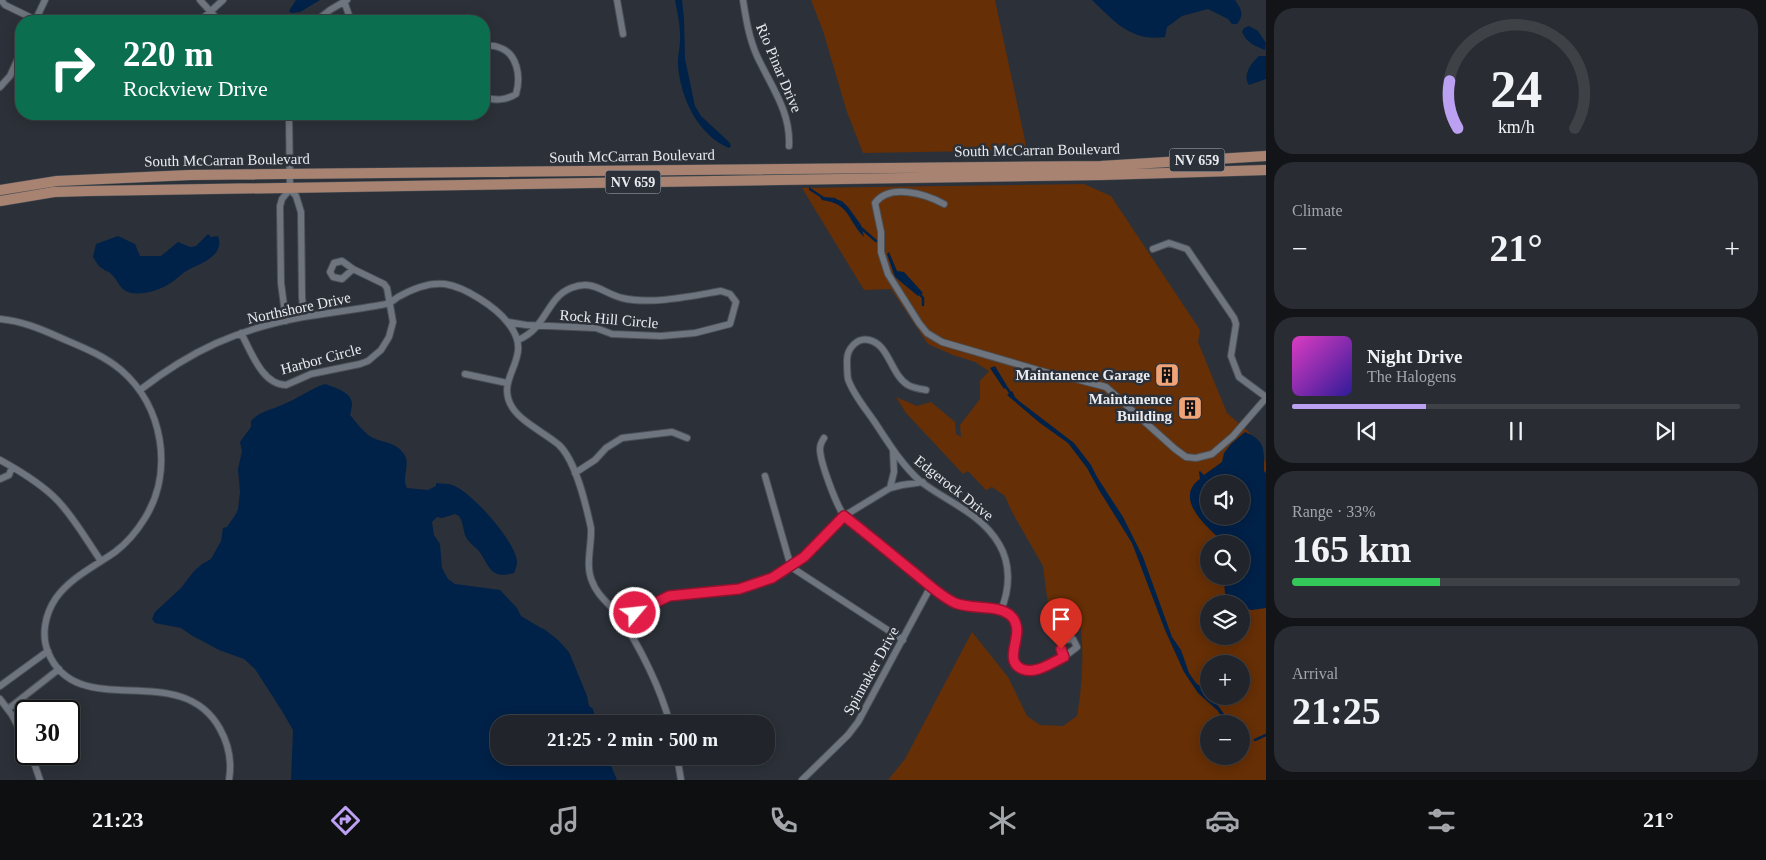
<!DOCTYPE html>
<html lang="en">
<head>
<meta charset="utf-8">
<style>
  :root { --surface:#21252b; --page:#292d33; --text:#f1f3f6; --muted:#a2a5a9; --line:#3e4247; --accent:#bca0f2 }
  body { margin:0; font-family:Georgia,serif; background:var(--page); color:var(--text); height:100vh; display:flex; flex-direction:column; font-size:19px; white-space:nowrap }
  * { box-sizing:border-box; margin:0 }
  p { font-size:16px; color:var(--muted) }
  .icon { flex:none; width:28px; height:28px; fill:none; stroke:currentColor; stroke-width:2; stroke-linecap:round; stroke-linejoin:round }
  .map { position:relative; flex:1; overflow:hidden }
  .side { display:flex; flex-direction:column; gap:8px; padding:8px; background:#121418; width:500px }
  .side>* { flex:none }
  .top-card { position:absolute; left:15px; top:15px; width:475px; height:105px; border-radius:20px; box-shadow:0 2px 12px #0003,0 0 0 1px var(--line); background:#0b6e4f; color:#fff; overflow:hidden }
  .controls { position:absolute; left:1200px; top:475px; display:grid; gap:10px }
  .controls a { display:grid; place-items:center; width:50px; height:50px; border-radius:50%; background:var(--surface); box-shadow:0 2px 12px #0003,0 0 0 1px var(--line); font-size:25px }
  .speed { position:absolute; left:15px; top:700px; display:flex; gap:10px; font-size:25px; font-weight:700; text-align:center }
  .speed>* { display:grid; place-content:center; width:65px; height:65px; border-radius:50%; background:var(--surface); box-shadow:0 2px 12px #0003,0 0 0 1px var(--line); line-height:1 }
  .speed .limit { border:2px solid #111; border-radius:8px; background:#fff; color:#111 }
  .pin { position:absolute; display:grid; place-items:center; width:42px; height:42px; color:#fff; margin:-51px -21px; border-radius:50% 50% 50% 0; rotate:-45deg; box-shadow:0 0 5px #0007 }
  .pin .icon { rotate:45deg }
  .me { position:absolute; width:55px; margin:-28px; rotate:62deg; stroke-linejoin:round; filter:drop-shadow(0 0 4px #0008) }
  .turn { display:flex; align-items:center; gap:18px; height:105px; padding:0 25px; font-size:22px }
  .turn .icon { width:65px; height:65px; stroke-width:2.5 }
  .turn b { display:block; font-size:35px; line-height:42px }
  .big { font-size:38px; font-weight:600; line-height:1.1 }
  .side .card { flex:1; display:flex; flex-direction:column; justify-content:center; gap:8px; min-width:0; padding:0 18px; border-radius:20px; background:var(--page) }
  .side .dial { align-items:center; gap:0 }
  .dial svg { height:130px; overflow:visible; fill:none; stroke:var(--line); stroke-width:7; stroke-linecap:round; text-anchor:middle }
  .dial text { fill:var(--text); stroke:none }
  .song { display:flex; align-items:center; gap:15px }
  .cover { width:60px; height:60px; border-radius:8px; background:linear-gradient(135deg,hsl(310 70% 55%),hsl(250 70% 35%)) }
  .played { height:5px; border-radius:2px; background:linear-gradient(90deg,var(--accent) 30%,var(--line) 30%) }
  .keys { display:flex; justify-content:space-around; direction:ltr }
  .heat { display:flex; justify-content:space-between; align-items:center; font-size:28px; direction:ltr }
  .charge { height:8px; border-radius:4px; background:linear-gradient(90deg,#34c759 33%,var(--line) 0) }
  .trip { position:absolute; left:490px; top:715px; width:285px; height:50px; border-radius:20px; background:var(--surface); box-shadow:0 2px 12px #0003,0 0 0 1px var(--line); font-weight:600; line-height:50px; text-align:center }
  .tabs { display:flex; height:80px; justify-content:space-around; align-items:center; background:#0d0f11; color:var(--muted) }
  .tabs .icon { width:35px; height:35px }
  .tabs .selected { color:var(--accent) }
  .tabs b { font-size:22px; color:var(--text) }
  main { display:flex; flex:1; min-height:0 }
  .map>svg:first-child { display:block }
  .green { fill:#662f06; fill-rule:evenodd }
  .water { fill:#002148; fill-rule:evenodd }
  .lines { fill:none; stroke-linecap:round; stroke-linejoin:round }
  .stream { stroke:#002148; stroke-width:2.5 }
  .minor-casing { stroke:#4b5056; stroke-width:8 }
  .primary-casing { stroke:#4b5056; stroke-width:11 }
  .minor { stroke:#6f757e; stroke-width:6 }
  .primary { stroke:#a88371; stroke-width:10 }
  .route-casing { stroke:#92132f; stroke-width:12 }
  .route { stroke:#e11d48; stroke-width:9 }
  .labels { text-anchor:middle; dominant-baseline:central; stroke-width:5; stroke-linejoin:round; paint-order:stroke }
  .shield { fill:#2c3139; stroke:#b0b3b9; stroke-width:1 }
  .shield-label { font-size:14px; font-weight:bold; fill:#e8ebf0 }
  .street-label { font-size:15px; fill:#e8ebf0; stroke:#2c3139 }
  .poi-label { font-size:15px; font-weight:bold; fill:#e8ebf0; stroke:#2c3139; text-anchor:end }
</style>
</head>
<body>
<main>
<div class="map">
<svg width="1266" height="780" viewBox="0 0 1266 780">
  <rect width="100%" height="100%" fill="#2c3139"/>
  <path class="green" d="M811,0H995L1027,150L863,153L847,112L823,31Z
    M1084,184L1111,196L1200,330L1198,342L1227,413L1249,432L1266,463V780H888L905,759L972,632L1008,677L1027,716L1040,725L1063,726L1077,716C1082,690 1086,637 1077,612C1076,608 1072,605 1070,602L1056,610L1055,632L1052,636L1043,566L1012,512L1005,496L992,487L986,490L968,471L963,474L906,413L896,397L917,406L931,402L955,422L956,434L961,437L960,425L980,399V381L989,371L975,362L953,355L928,344L891,289L864,290L802,188ZM1209,484H1241V516H1209ZM1209,544H1241V576H1209ZM1209,604H1241V636H1209ZM1209,664H1241V696H1209ZM1209,724H1241V756H1209Z"/>
  <path class="water" d="M296,0H320L300,12L291,13L289,11Z
    M675,0H682L684,18L685,59L695,106L701,116L729,142L731,146L729,148C698,135 681,99 678,66C677,56 681,45 680,35C680,23 677,11 675,0Z
    M1092,0H1235C1241,9 1245,14 1237,24H1232L1228,19L1208,9L1182,16L1167,27L1165,37C1131,42 1114,21 1092,0Z
    M1249,26L1258,31L1266,43L1265,50C1255,46 1247,43 1242,32L1244,28Z
    M1259,56H1266V79L1249,85C1242,76 1251,63 1259,56Z
    M809,187L824,197L835,198L848,207L861,225L864,237C847,220 851,204 822,200L820,197L809,190Z
    M208,234L211,237L218,236C225,256 201,263 188,270C181,274 176,280 169,284C160,290 143,295 132,293C120,292 118,279 110,273C108,271 105,271 103,269C99,267 96,262 93,257L96,244L118,236L135,244L140,256H161L178,242L190,247L196,246Z
    M889,252L897,271L904,272L923,293L918,296L895,277L887,254Z
    M995,366L1007,386L1004,389L990,368Z
    M325,384C334,387 351,392 352,403C352,407 351,412 350,415C357,423 364,433 373,438C384,443 396,442 404,454C411,464 401,478 407,488L428,490L436,486V483C441,484 447,483 452,485C471,491 515,541 517,561C517,565 516,569 514,573C489,580 490,565 478,550C473,545 468,542 465,535C463,528 463,522 459,516L455,514L442,518L437,517L432,522L434,535L440,544L442,568L448,579L455,584L500,590L517,608L521,616L541,628L544,629L558,640L569,652L587,696L589,706L593,709L597,724H499V756H607L617,780H291L293,730L282,711L255,669L244,659L219,650L191,635L181,628L155,623L152,619L155,612L181,588L194,571L202,564L211,559L221,541L223,528L227,527L236,514L238,509L240,492L238,469L242,451L240,442L251,427V421C260,411 271,410 282,405C297,399 310,389 325,384Z
    M1012,391L1015,397L1019,401L1074,443L1091,465L1097,477L1123,517L1143,557L1172,637L1181,650L1189,673L1196,683L1205,690L1219,707L1231,724H1227L1217,710L1198,693L1184,672L1165,630L1132,543L1099,490L1087,468L1068,443L1040,423L1007,395Z
    M1245,432C1266,441 1264,449 1264,471L1266,473V608L1252,610L1241,608V604H1232L1230,602L1226,603C1226,593 1222,586 1227,576H1241V544H1226C1209,529 1172,499 1200,479L1199,472L1200,471L1204,475L1222,462L1224,453L1231,444ZM1209,484H1241V516H1209Z"/>
  <g class="lines">
    <path class="stream" d="M836,201L841,202L846,207
      M861,228L876,241
      M919,293L923,298V305
      M1004,384L1011,394
      M1255,740L1266,735"/>
    <defs>
      <path id="minor" d="M1,0L5,5L36,20
        M200,0L219,21
        M617,0L623,34
        M743,0C746,19 749,38 757,56C771,86 791,112 789,146
        M344,1L351,21
        M35,21L45,0
        M200,21L223,0
        M316,21L330,10L347,0
        M484,50C488,45 492,45 498,47C518,53 521,77 516,94C505,101 496,100 484,98
        M0,87L10,76L21,52
        M289,114L290,189L296,196L301,212L302,297L304,317
        M391,114L402,115L414,114
        M944,204C926,194 890,183 875,203L881,232V252L888,274L919,323L927,333L942,342L1048,373L1072,378L1106,387L1175,449L1186,457L1196,458L1212,454L1233,436L1266,398
        M1153,249L1169,243L1187,249L1234,318L1236,324L1231,356L1239,377L1266,397
        M0,319C22,321 41,329 61,338C82,347 103,355 121,370C163,406 174,471 145,518C137,531 127,543 115,552C95,566 70,578 56,598C45,614 41,635 48,652C77,724 181,657 220,729C229,745 232,762 229,780
        M286,321L281,283L280,206L282,199L290,189
        M508,322L526,325L596,328L612,334L661,336L695,333L730,324L736,302L730,294L721,291C692,296 651,305 622,298C602,293 594,279 571,288C546,298 547,328 518,340
        M241,333C251,351 262,385 286,385L311,374L360,364L368,361L381,350L389,337L393,322L387,288L384,284L353,269L342,261L334,263L330,272L333,277L342,279L353,269
        M465,374L507,383
        M140,390C192,350 238,329 303,317C323,314 343,311 363,308C371,306 381,306 389,303C392,302 395,299 398,297C412,289 428,282 445,284C465,287 496,307 508,323C537,358 493,376 512,407C521,422 545,433 559,445C576,461 586,505 591,528C592,545 585,565 592,581C597,596 611,605 620,617C640,647 661,689 670,724
        M926,390C920,389 913,388 908,385C891,375 889,344 869,340C857,337 847,349 847,360C847,366 847,373 848,379C853,394 865,408 874,421C888,442 901,464 920,481C947,502 981,513 999,544C1011,564 1010,589 1001,610
        M824,438C822,441 820,444 820,449C820,462 836,504 844,516C867,534 890,553 912,571C925,582 940,596 955,603C972,610 997,604 1010,615C1029,633 1000,659 1022,669C1035,675 1053,662 1064,657L1061,649L1063,640L1073,639L1077,647L1064,657
        M0,460C20,471 42,484 58,501C75,519 87,541 101,561
        M575,473L595,460L606,448L622,438L672,432L687,438
        M765,476L791,567L903,640
        M0,479L9,475L12,467
        M890,488L894,472L893,450
        M622,620L669,596L739,589L772,578L804,557L844,516L890,488L902,485L923,482
        M0,686L48,651
        M0,699L12,715L26,742
        M8,709L59,669
        M31,754L40,780
        M677,756L681,780
        M802,780L848,735L858,722L931,586"/>
      <path id="primary" d="M0,190L57,181L190,175L1101,166L1266,156
        M0,201L54,192L88,191L1101,175L1266,170"/>
    </defs>
    <use href="#minor" class="minor-casing"/>
    <use href="#primary" class="primary-casing"/>
    <use href="#minor" class="minor"/>
    <use href="#primary" class="primary"/>
  </g>
  <g class="lines">
    <defs>
      <path id="route" d="M635,613L669,596L739,589L772,578L804,557L844,516C867,534 890,553 912,571C926,582 940,596 955,603C972,610 997,604 1010,615C1029,632 1000,659 1022,669C1035,675 1053,662 1064,657L1061,649"/>
    </defs>
    <use href="#route" class="route-casing"/>
    <use href="#route" class="route"/>
  </g>
  <defs>
    <symbol id="building-square" viewBox="-11 -11 22 22"><rect x="-9" y="-9" width="18" height="18" rx="4" fill="#efa377" stroke="#2c3139"/><path d="M-4-6H4V6H1V3H-1V6H-4ZM-2.5-4.3h1.7v1.8h-1.7ZM.8-4.3h1.7v1.8H.8ZM-2.5-1h1.7V.8h-1.7ZM.8-1h1.7V.8H.8Z" fill="#111"/></symbol>
  </defs>
  <g fill-rule="evenodd">
    <use href="#building-square" x="1153" y="361" width="28" height="28"/>
    <use href="#building-square" x="1176" y="394" width="28" height="28"/>
  </g>
  <g class="labels">
    <g class="shield">
      <rect x="1169.5" y="148.5" width="55" height="23" rx="4"/>
      <rect x="605.5" y="170.5" width="55" height="23" rx="4"/>
    </g>
    <g class="shield-label">
      <text x="1197" y="160">NV 659</text>
      <text x="633" y="182">NV 659</text>
    </g>
    <g class="street-label">
      <text transform="translate(779 68) rotate(67)">Rio Pinar Drive</text>
      <text transform="translate(1037 150) rotate(-1)">South McCarran Boulevard</text>
      <text transform="translate(632 156) rotate(-1)">South McCarran Boulevard</text>
      <text transform="translate(227 160) rotate(-1)">South McCarran Boulevard</text>
      <text transform="translate(299 308) rotate(-12)">Northshore Drive</text>
      <text transform="translate(609 319) rotate(5)">Rock Hill Circle</text>
      <text transform="translate(321 359) rotate(-15)">Harbor Circle</text>
      <text transform="translate(954 488) rotate(38)">Edgerock Drive</text>
      <text transform="translate(871 671) rotate(-61)">Spinnaker Drive</text>
    </g>
    <g class="poi-label">
      <text x="1150" y="375">Maintanence Garage</text>
      <text x="1172" y="399">Maintanence<tspan x="1172" dy="17">Building</tspan></text>
    </g>
  </g>
</svg>
<div class="controls">
<a><svg class="icon" aria-label="sound" viewBox="0 0 24 24"><path d="M4 9h4l5-4v14l-5-4H4zM17 9q2 3 0 6"/></svg></a>
<a><svg class="icon" aria-label="search" viewBox="0 0 24 24"><circle cx="10" cy="10" r="6"/><path d="M15 15l6 6"/></svg></a>
<a><svg class="icon" aria-label="layers" viewBox="0 0 24 24"><path d="M12 4l9 5-9 5-9-5zM3 14l9 5 9-5"/></svg></a>
<a>+</a>
<a>−</a>
</div>
<div class="speed"><div class="limit">30</div></div>
<div class="pin" style="left:1061px;top:649px;background:#d93025"><svg class="icon" aria-label="arrive" viewBox="0 0 24 24"><path d="M6 21V4h12l-3 4 3 4H6"/></svg></div>
<svg class="me" style="left:635px;top:613px" viewBox="-20 -20 40 40"><circle r="17" fill="#e11d48" stroke="#fff" stroke-width="3"/><path d="M0-11L8 9 0 5-8 9z" fill="#fff"/></svg>
<div class="trip">21:25 · 2 min · 500 m</div>
<div class="top-card">
<div class="turn"><svg class="icon" aria-label="right" viewBox="0 0 24 24"><path d="M7 20v-9h11M14 6l5 5-5 5"/></svg><div><b>220 m</b>Rockview Drive</div></div>
</div>
</div>
<section class="side">
<div class="card dial"><svg viewBox="0 0 100 80">
<path d="M14 69A42 42 0 1 1 86 69"/>
<path d="M14 69A42 42 0 0 1 9 40" stroke="#bca0f2"/>
<text x="50" y="56" font-size="32" font-weight="700">24</text>
<text x="50" y="72" font-size="11">km/h</text>
</svg></div>
<div class="card"><p>Climate</p>
<div class="heat"><a>−</a><b class="big">21°</b><a>+</a></div>
</div>
<div class="card">
<div class="song"><i class="cover"></i><div><b>Night Drive</b><p>The Halogens</p></div></div>
<div class="played"></div>
<div class="keys"><svg class="icon" aria-label="previous" viewBox="0 0 24 24"><path d="M18 5L8 12l10 7zM5 5v14"/></svg><svg class="icon" aria-label="pause" viewBox="0 0 24 24"><path d="M8 5v14M16 5v14"/></svg><svg class="icon" aria-label="next" viewBox="0 0 24 24"><path d="M6 5l10 7-10 7zM19 5v14"/></svg></div>
</div>
<div class="card"><p>Range · 33%</p><b class="big">165 km</b><div class="charge"></div></div>
<div class="card"><p>Arrival</p><b class="big">21:25</b></div>
</section>
</main>
<nav class="tabs">
<b>21:23</b>
<svg class="icon selected" aria-label="directions" viewBox="0 0 24 24"><path d="M12 3l9 9-9 9-9-9zM9 14v-3h6M13 9l2 2-2 2"/></svg>
<svg class="icon" aria-label="music" viewBox="0 0 24 24"><path d="M9 18V5l10-2v13"/><circle cx="6" cy="18" r="3"/><circle cx="16" cy="16" r="3"/></svg>
<svg class="icon" aria-label="phone" viewBox="0 0 24 24"><path d="M5 4h4l2 5-3 2q2 4 5 5l2-3 5 2v4C11 20 4 13 5 4z"/></svg>
<svg class="icon" aria-label="climate" viewBox="0 0 24 24"><path d="M12 3v18M4 7l16 10M4 17L20 7"/></svg>
<svg class="icon" aria-label="car" viewBox="0 0 24 24"><path d="M5 17H2v-5l4-1 3-4h7l3 4 3 1v5h-3M9 17h6M6 11h13"/><circle cx="7" cy="17" r="2"/><circle cx="17" cy="17" r="2"/></svg>
<svg class="icon" aria-label="filters" viewBox="0 0 24 24"><path d="M4 7h16M4 17h16"/><circle cx="9" cy="7" r="2"/><circle cx="15" cy="17" r="2"/></svg>
<b>21°</b>
</nav>
</body>
</html>
